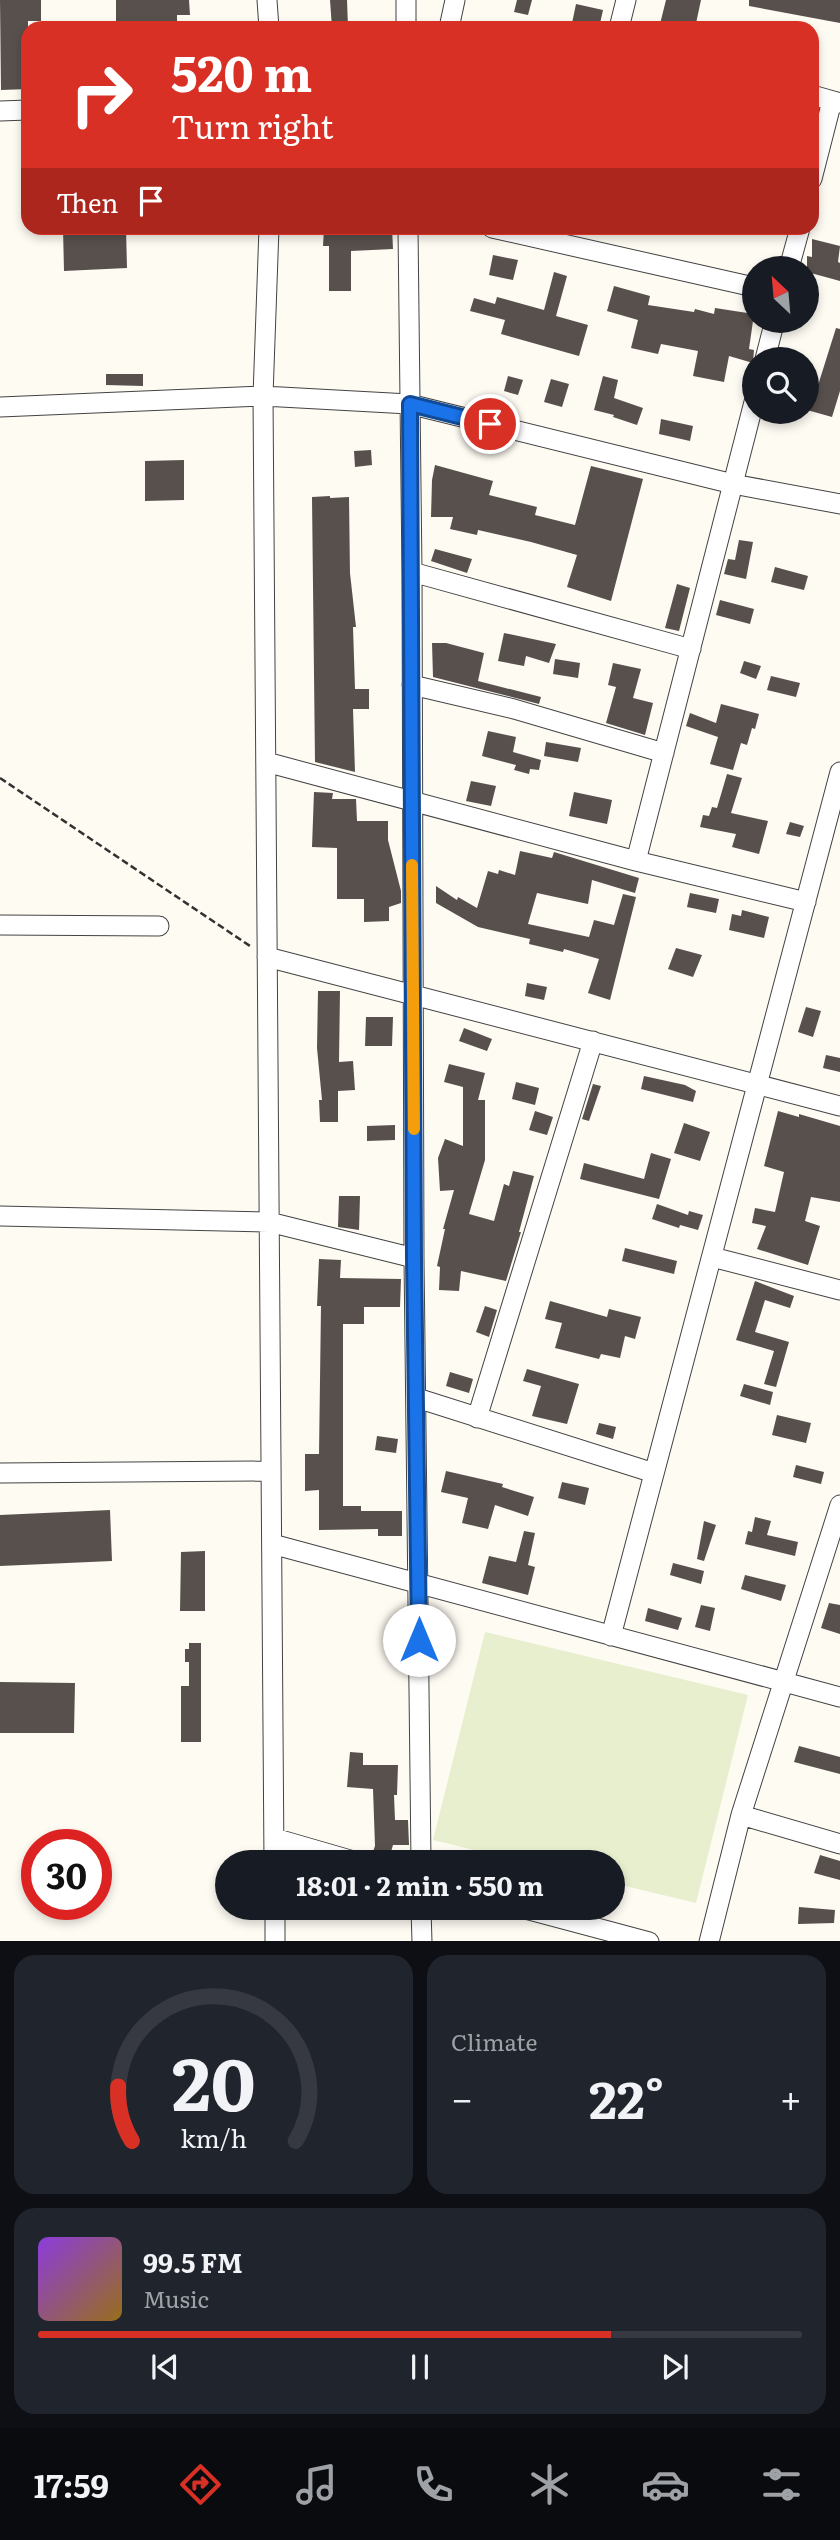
<!DOCTYPE html>
<html lang="en">
<head>
<meta charset="utf-8">
<style>
  :root { --surface:#171b24; --page:#20242c; --text:#f1f3f6; --muted:#9ea1a6; --line:#363941; --accent:#d93025 }
  body { margin:0; font-family:Literata,serif; background:var(--page); color:var(--text); height:100vh; display:flex; flex-direction:column; font-size:26px; white-space:nowrap }
  * { box-sizing:border-box; margin:0 }
  p { font-size:23px; color:var(--muted) }
  .icon { flex:none; width:38px; height:38px; fill:none; stroke:currentColor; stroke-width:2; stroke-linecap:round; stroke-linejoin:round }
  .map { position:relative; height:1941px; overflow:hidden }
  .details { display:flex; flex-direction:column; gap:14px; padding:14px; background:#0d0f14; flex:1 }
  .details>* { flex:none }
  .banner { position:absolute; left:21px; top:21px; width:798px; height:214px; border-radius:21px; box-shadow:0 4px 10px #0003; background:#d93025; color:#fff; overflow:hidden }
  .needle { width:46px; rotate:334deg }
  .buttons { position:absolute; left:742px; top:256px; display:grid; gap:14px }
  .buttons a { display:grid; place-items:center; width:77px; height:77px; border-radius:50%; background:var(--surface); box-shadow:0 4px 10px #0003; font-size:35px }
  .speed { position:absolute; left:21px; top:1829px; display:flex; gap:14px; font-size:35px; font-weight:700; text-align:center }
  .speed>* { display:grid; place-content:center; width:91px; height:91px; border-radius:50%; background:var(--surface); box-shadow:0 4px 10px #0003; line-height:1 }
  .speed .limit { border:10px solid #d22; background:#fff; color:#111 }
  .pin { position:absolute; display:grid; place-items:center; width:60px; height:60px; color:#fff; margin:-30px; border:4px solid #fff; border-radius:50%; box-shadow:0 2px 7px #0007 }
  .me { position:absolute; width:77px; margin:-38px; rotate:0deg; stroke-linejoin:round; filter:drop-shadow(0 0 5px #0008) }
  .turn { display:flex; align-items:center; gap:24px; height:147px; padding:0 35px; font-size:32px }
  .turn .icon { width:91px; height:91px; stroke-width:2.5 }
  .turn b { display:block; font-size:49px; line-height:60px }
  .then { display:flex; align-items:center; height:66px; padding:0 35px; background:#0003; gap:14px; font-size:26px }
  .big { font-size:52px; font-weight:700; line-height:1.1 }
  .details .widget { flex:1; display:flex; flex-direction:column; justify-content:center; gap:10px; min-width:0; padding:0 24px; border-radius:21px; background:var(--page) }
  .details .dial { align-items:center; gap:0 }
  .dial svg { height:182px; overflow:visible; fill:none; stroke:var(--line); stroke-width:7; stroke-linecap:round; text-anchor:middle }
  .dial text { fill:var(--text); stroke:none }
  .song { display:flex; align-items:center; gap:21px }
  .cover { width:84px; height:84px; border-radius:10px; background:linear-gradient(135deg,hsl(270 70% 55%),hsl(40 70% 35%)) }
  .played { height:7px; border-radius:4px; background:linear-gradient(90deg,var(--accent) 75%,var(--line) 75%) }
  .keys { display:flex; justify-content:space-around; direction:ltr }
  .heat { display:flex; justify-content:space-between; align-items:center; font-size:38px; direction:ltr }
  .details .tiles { flex:1; display:grid; gap:14px; grid-template-columns:1fr 1fr }
  .widget:last-child { grid-column:span 2 }
  .trip { position:absolute; left:215px; top:1850px; width:410px; height:70px; border-radius:35px; background:var(--surface); box-shadow:0 4px 10px #0003; font-weight:700; line-height:70px; text-align:center }
  .menu { display:flex; height:112px; justify-content:space-around; align-items:center; background:#090b0e; color:var(--muted) }
  .menu .icon { width:49px; height:49px }
  .menu .on { color:var(--accent) }
  .menu b { font-size:32px; color:var(--text) }
  .map>svg:first-child { display:block }
  .pitch { fill:#e7efcf }
  .building { fill:#58504d }
  .lines { fill:none; stroke-linecap:round; stroke-linejoin:round }
  .minor-casing { stroke:#434343; stroke-width:21 }
  .path { stroke:#323232; stroke-width:2.5; stroke-dasharray:7 3.5; stroke-linecap:butt }
  .minor { stroke:#fff; stroke-width:19 }
  .route-casing { stroke:#114b97; stroke-width:18 }
  .route { stroke:#1a73e8; stroke-width:12 }
  .slow { stroke:#f59e0b; stroke-width:12 }
</style>
</head>
<body>
<div class="map">
<svg width="840" height="1942" viewBox="0 0 840 1942">
  <rect width="100%" height="100%" fill="#fefbf3"/>
  <path class="pitch" d="M485,1632L748,1695L696,1903L613,1883L612,1862H525L433,1840Z"/>
  <path class="building" d="M0,0H41V21H28V89L1,90Z
    M116,0H189L190,15H177V28H116Z
    M330,0H347L348,27L332,28Z
    M517,0H532L528,15L514,12Z
    M666,0H701L695,28H659Z
    M749,0H840V23L749,6Z
    M576,4L603,10L599,28H571Z
    M63,228H126L127,268L64,271Z
    M324,228H351L350,231L392,228L393,249L351,251V291H329V246H323Z
    M812,239L840,246L838,262L840,263V281L807,272V256L812,257Z
    M493,255L518,260L513,280L489,275Z
    M554,272L567,276L556,316L588,325L579,356L501,334L505,320L470,311L474,298L495,304L497,297L544,310Z
    M614,286L650,296L648,305L694,312L695,309L714,314L715,308L754,314L749,349L754,350L753,363L729,356L724,382L693,376L698,351L661,344L658,354L631,348L638,320L607,311Z
    M836,328L840,329V391L832,417L807,410V397L814,398Z
    M106,374H143V386L106,385Z
    M508,376L523,380L518,395L504,391Z
    M603,376L618,380L614,398L643,408L637,425L613,417L614,415L594,410Z
    M551,379L569,384L562,407L544,402Z
    M661,419L693,426L690,441L659,434Z
    M371,450L372,465L355,467L354,451Z
    M184,460V500L145,501V461Z
    M435,465L493,481L489,495L537,507L535,515L575,525L591,466L643,479L611,601L567,587L577,555L531,542L478,530L477,535L450,529L453,517H431L432,480Z
    M330,496V498L349,497L350,573L356,627H353L355,689H369V709H353L355,772L315,762L312,497Z
    M739,540L753,542L746,579L724,574L728,559L735,560Z
    M435,549L472,559L467,573L431,561Z
    M775,567L808,576L804,590L771,582Z
    M677,584L690,588L679,631L665,628Z
    M720,600L754,609L750,624L716,615Z
    M504,633L556,644L549,663L526,656L524,666L498,661Z
    M432,643H446L484,653L478,681L541,697L539,704L433,677Z
    M555,659L580,663L578,678L553,674Z
    M744,661L761,666L756,679L740,673Z
    M613,663L641,669L633,698L653,703L645,735L606,723L616,687L608,685Z
    M771,676L800,683L796,697L767,690Z
    M721,704L759,714L755,729L752,728L747,745L741,743L733,770L710,764L718,737L686,726L690,713L716,723Z
    M488,731L516,737L513,752L541,760L539,770L530,769L529,774L514,770L516,765L482,756Z
    M546,742L581,748L578,762L544,756Z
    M727,774L742,778L731,813L768,821L759,854L732,847L736,834L700,827L703,815L709,816L712,807L717,808Z
    M471,781L496,786L491,806L466,801Z
    M314,792L333,793L332,799H356L357,821H388V840L401,891V903L389,907V921L364,922V899H337V848L312,847Z
    M574,792L612,800L607,824L569,816Z
    M790,822L804,826L800,837L786,834Z
    M520,851L552,858L554,852L639,878L635,893L592,880L588,904L537,893L528,924L589,937L594,920L614,925L623,894L636,897L610,1000L588,993L599,959L564,949L563,952L529,944L530,939L478,927L436,903V886L457,900L458,897L477,908L488,871L498,874L499,870L515,875Z
    M690,893L719,899L716,913L687,907Z
    M742,910L769,917L764,938L729,930L732,914L741,916Z
    M676,948L702,955L693,977L668,969Z
    M527,983L547,987L544,1000L525,996Z
    M318,991H340L339,1062L353,1061L355,1090L338,1091V1122H320L319,1100H322L317,1048Z
    M806,1007L821,1011L813,1037L798,1032Z
    M366,1017H393L392,1046H365Z
    M464,1028L492,1039L487,1051L459,1041Z
    M826,1055L840,1058V1072L823,1068Z
    M449,1064L485,1073L478,1100H485V1160L469,1214L494,1221L504,1184L509,1186L513,1171L534,1176L519,1232H521L506,1281L461,1271L459,1291L439,1290L440,1267L437,1266L445,1229H443L454,1190L440,1191L438,1158L445,1139L463,1146V1087L444,1082Z
    M644,1076L685,1085L696,1091L693,1102L641,1089Z
    M516,1082L539,1088L535,1105L512,1099Z
    M593,1084L601,1086L589,1121L582,1119Z
    M535,1111L553,1117L547,1135L529,1130Z
    M778,1111L799,1117V1114L840,1126V1202L811,1197L805,1221L820,1226L808,1265L757,1249L766,1226L752,1223L755,1208L775,1212L784,1172L764,1166Z
    M684,1123L710,1132L700,1161L674,1153Z
    M395,1125V1140L367,1141V1126Z
    M651,1153L671,1159L659,1199L580,1179L584,1163L644,1179Z
    M339,1196H360L359,1230L338,1227Z
    M657,1204L688,1215L689,1211L703,1215L698,1230L680,1225L679,1228L652,1219Z
    M625,1248L677,1261L674,1274L622,1261Z
    M319,1259L341,1260L340,1278L401,1279L400,1307H364V1324H343V1506H361V1511H402V1536H378V1529L319,1530V1490L305,1491V1454H319L321,1306H317Z
    M755,1281L794,1296L790,1308L765,1300L755,1332L789,1342L776,1387L764,1384L774,1351L736,1340Z
    M550,1301L607,1317L609,1309L641,1317L635,1339L625,1336L620,1358L601,1354L599,1359L555,1348L562,1323L545,1319Z
    M485,1306L497,1310L489,1337L476,1332Z
    M527,1369L579,1384L567,1424L532,1416L541,1386L523,1381Z
    M450,1372L473,1379L469,1393L446,1386Z
    M744,1384L773,1392L770,1405L740,1396Z
    M777,1415L811,1423L806,1443L772,1435Z
    M599,1423L616,1427L613,1439L596,1434Z
    M377,1436L398,1439L396,1453L375,1450Z
    M796,1465L824,1472L821,1484L793,1477Z
    M446,1471L503,1484L502,1487L534,1497L528,1516L495,1505L488,1529L462,1523L468,1498L441,1492Z
    M562,1482L589,1488L585,1505L558,1498Z
    M110,1510L112,1561L0,1566V1515Z
    M755,1517L771,1521L767,1535L798,1542L795,1556L745,1544L748,1531L752,1532Z
    M704,1521L716,1525L704,1561L697,1559Z
    M524,1531L535,1533L528,1565L535,1567L528,1595L482,1583L489,1556L516,1562Z
    M205,1551V1611H180L181,1552Z
    M673,1563L704,1571L701,1584L670,1575Z
    M745,1575L786,1585L781,1601L741,1589Z
    M829,1603L840,1605V1634L821,1628Z
    M701,1605L715,1608L710,1631L695,1627Z
    M648,1608L682,1618L678,1630L645,1621Z
    M189,1643H201V1742H181V1686H189V1662H185V1649H189Z
    M0,1682L75,1683L74,1733H0Z
    M799,1746L840,1757V1774L794,1762Z
    M350,1752L363,1753V1765H398L397,1795H394L395,1820H408L409,1845H393L388,1862L371,1857L375,1846L373,1789L347,1787Z
    M820,1855L840,1861V1880L814,1873Z
    M799,1907L835,1910L834,1923L798,1924Z"/>
  <g class="lines">
    <defs>
      <path id="minor" d="M267,0L269,28
        M406,0V28
        M449,28L455,0
        M619,28L626,0
        M812,95L840,103
        M0,111L28,110
        M812,179L832,101
        M269,228L263,396L274,1862
        M408,228L412,572L414,1258L421,1862
        M492,228L754,287
        M789,268L800,228
        M765,359L775,320
        M0,407L263,396L409,404L733,484L840,504
        M412,572L691,649
        M412,685L514,709L664,753
        M266,762L636,861L806,902
        M636,861L754,402
        M0,925L159,926
        M267,957L840,1106
        M0,1216L269,1222L414,1258
        M712,1257L840,1290
        M417,1398L654,1473
        M477,1418L593,1041
        M0,1473L271,1471
        M272,1544L840,1697
        M611,1636L840,772
        M741,1815L840,1844
        M274,1838L357,1862
        M275,1908V1942
        M421,1908L422,1942
        M522,1908L649,1942
        M709,1942L741,1815L840,1505"/>
    </defs>
    <use href="#minor" class="minor-casing"/>
    <path class="path" d="M0,778L250,946"/>
    <use href="#minor" class="minor"/>
  </g>
  <g class="lines">
    <defs>
      <path id="route" d="M419,1640L414,1258L410,404L490,424"/>
    </defs>
    <use href="#route" class="route-casing"/>
    <use href="#route" class="route"/>
    <path class="slow" d="M412,865L414,1129"/>
  </g>
</svg>
<div class="buttons">
<a><svg class="needle" viewBox="-14 -14 28 28"><path d="M0-13l5 13h-10z" fill="#e53935"/><path d="M0 13l5-13h-10z" fill="#9ea1a6"/></svg></a>
<a><svg class="icon" aria-label="search" viewBox="0 0 24 24"><circle cx="10" cy="10" r="6"/><path d="M15 15l6 6"/></svg></a>
</div>
<div class="speed"><div class="limit">30</div></div>
<div class="pin" style="left:490px;top:424px;background:#d93025"><svg class="icon" aria-label="arrive" viewBox="0 0 24 24"><path d="M6 21V4h12l-3 4 3 4H6"/></svg></div>
<svg class="me" style="left:419px;top:1640px" viewBox="-20 -20 40 40"><circle r="19" fill="#fff"/><path d="M0-13L10 11 0 6-10 11z" fill="#1a73e8"/></svg>
<div class="trip">18:01 · 2 min · 550 m</div>
<div class="banner">
<div class="turn"><svg class="icon" aria-label="right" viewBox="0 0 24 24"><path d="M7 20v-9h11M14 6l5 5-5 5"/></svg><div><b>520 m</b>Turn right</div></div>
<div class="then">Then<svg class="icon" aria-label="arrive" viewBox="0 0 24 24"><path d="M6 21V4h12l-3 4 3 4H6"/></svg></div>
</div>
</div>
<section class="details">
<div class="tiles">
<div class="widget dial"><svg viewBox="0 0 100 80">
<path d="M14 69A42 42 0 1 1 86 69"/>
<path d="M14 69A42 42 0 0 1 8 45" stroke="#d93025"/>
<text x="50" y="56" font-size="32" font-weight="700">20</text>
<text x="50" y="72" font-size="11">km/h</text>
</svg></div>
<div class="widget"><p>Climate</p>
<div class="heat"><a>−</a><b class="big">22°</b><a>+</a></div>
</div>
<div class="widget">
<div class="song"><i class="cover"></i><div><b>99.5 FM</b><p>Music</p></div></div>
<div class="played"></div>
<div class="keys"><svg class="icon" aria-label="previous" viewBox="0 0 24 24"><path d="M18 5L8 12l10 7zM5 5v14"/></svg><svg class="icon" aria-label="pause" viewBox="0 0 24 24"><path d="M8 5v14M16 5v14"/></svg><svg class="icon" aria-label="next" viewBox="0 0 24 24"><path d="M6 5l10 7-10 7zM19 5v14"/></svg></div>
</div>
</div>
</section>
<nav class="menu">
<b>17:59</b>
<svg class="icon on" aria-label="directions" viewBox="0 0 24 24"><path d="M12 3l9 9-9 9-9-9zM9 14v-3h6M13 9l2 2-2 2"/></svg>
<svg class="icon" aria-label="music" viewBox="0 0 24 24"><path d="M9 18V5l10-2v13"/><circle cx="6" cy="18" r="3"/><circle cx="16" cy="16" r="3"/></svg>
<svg class="icon" aria-label="phone" viewBox="0 0 24 24"><path d="M5 4h4l2 5-3 2q2 4 5 5l2-3 5 2v4C11 20 4 13 5 4z"/></svg>
<svg class="icon" aria-label="climate" viewBox="0 0 24 24"><path d="M12 3v18M4 7l16 10M4 17L20 7"/></svg>
<svg class="icon" aria-label="car" viewBox="0 0 24 24"><path d="M5 17H2v-5l4-1 3-4h7l3 4 3 1v5h-3M9 17h6M6 11h13"/><circle cx="7" cy="17" r="2"/><circle cx="17" cy="17" r="2"/></svg>
<svg class="icon" aria-label="filters" viewBox="0 0 24 24"><path d="M4 7h16M4 17h16"/><circle cx="9" cy="7" r="2"/><circle cx="15" cy="17" r="2"/></svg>
</nav>
</body>
</html>
